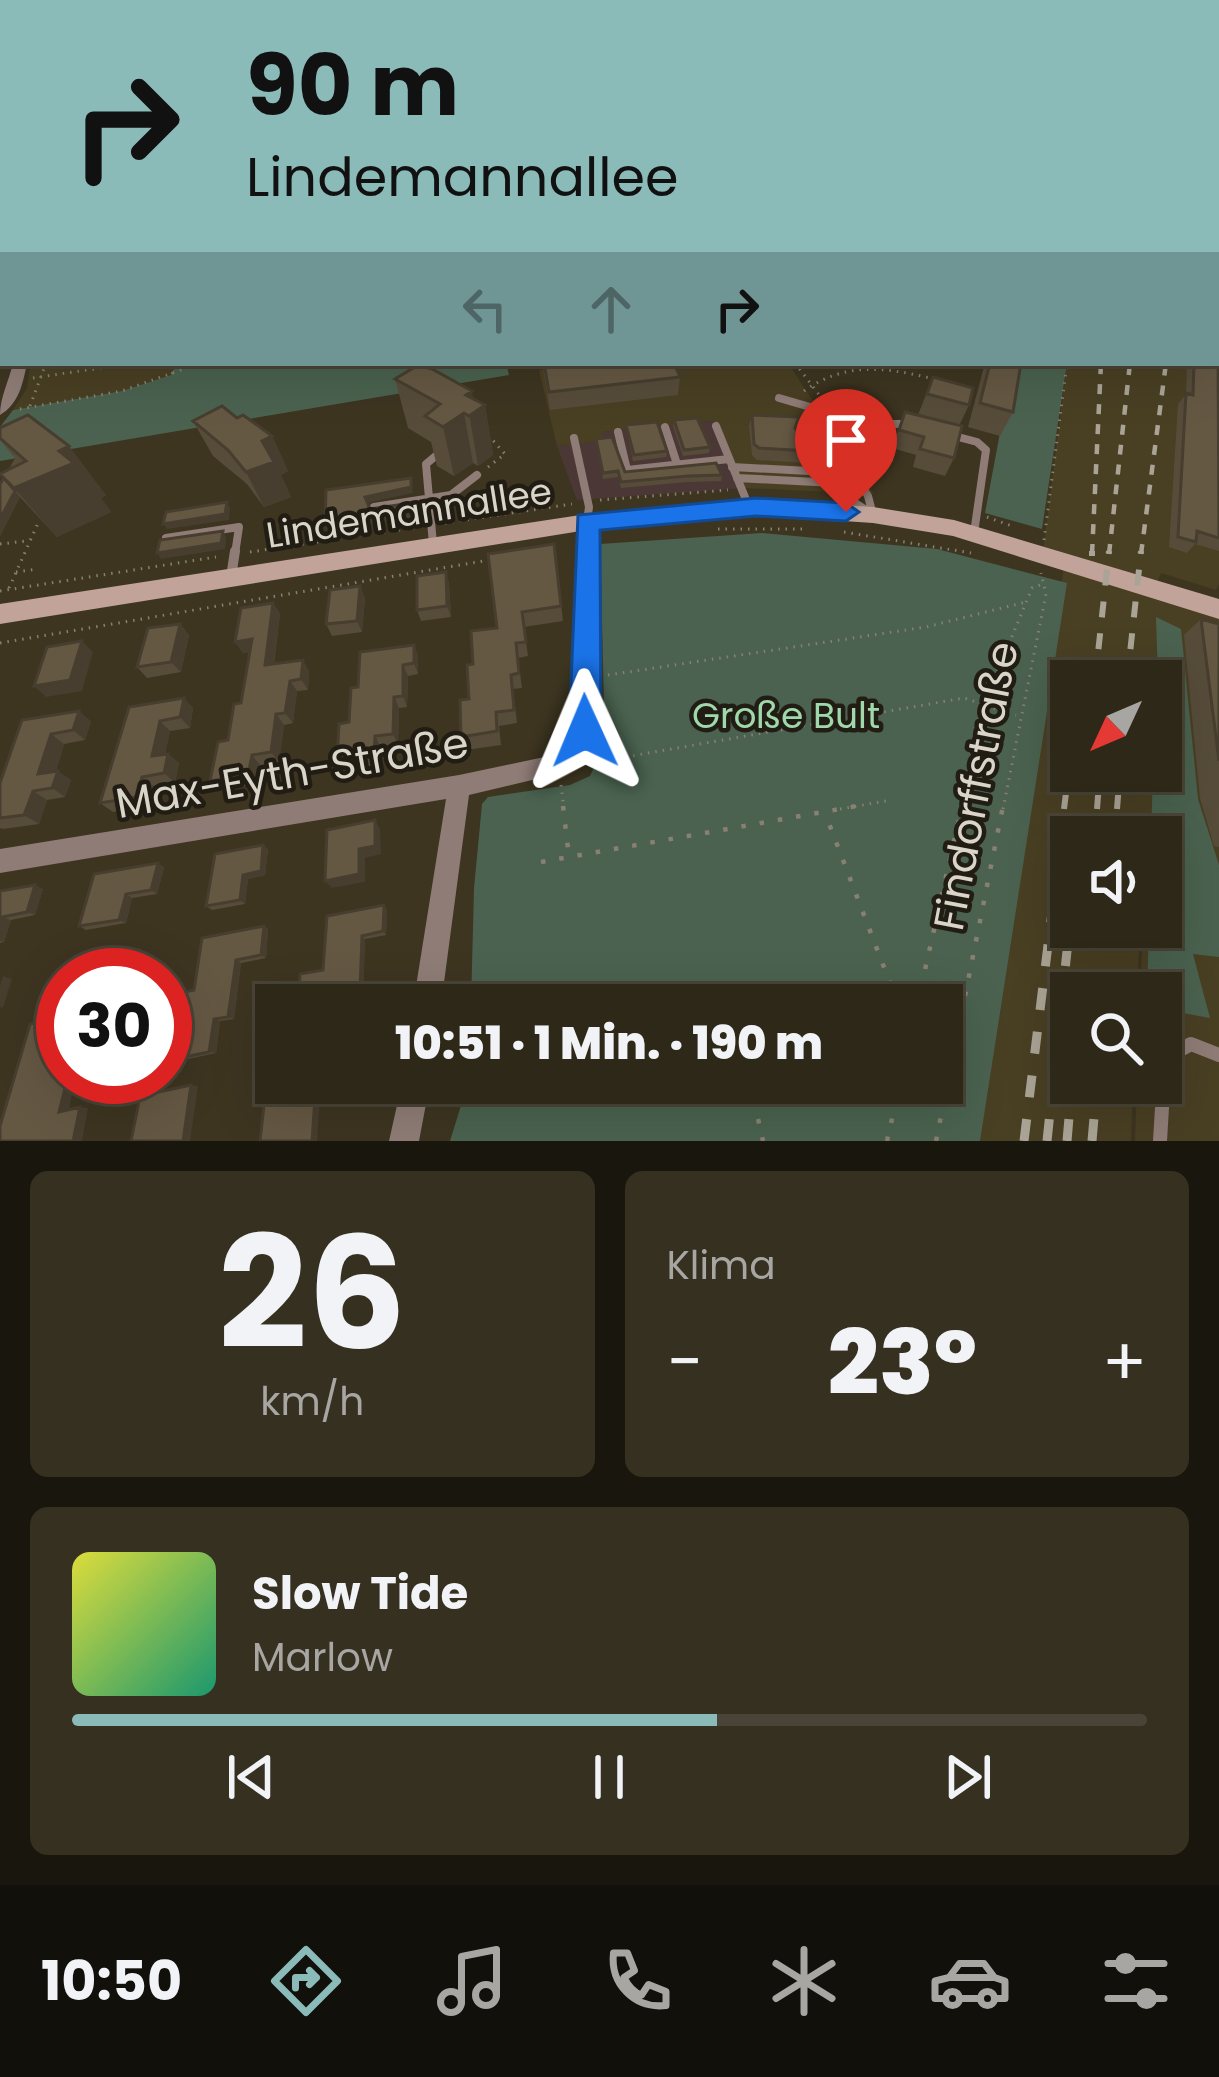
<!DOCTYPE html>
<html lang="de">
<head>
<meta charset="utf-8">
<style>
  :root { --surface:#2e2818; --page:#363021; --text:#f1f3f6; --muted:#a7a6a2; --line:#494437; --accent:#8bbbb9 }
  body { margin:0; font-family:Poppins,sans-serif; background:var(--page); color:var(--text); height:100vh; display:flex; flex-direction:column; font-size:45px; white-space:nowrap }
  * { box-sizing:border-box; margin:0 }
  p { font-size:39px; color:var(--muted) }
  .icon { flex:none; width:66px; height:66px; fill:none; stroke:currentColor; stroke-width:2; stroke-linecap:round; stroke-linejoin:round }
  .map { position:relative; height:1141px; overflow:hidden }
  .sheet { display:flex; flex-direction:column; gap:30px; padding:30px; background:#19160d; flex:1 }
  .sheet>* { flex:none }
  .banner { position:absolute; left:0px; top:0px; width:1221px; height:366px; box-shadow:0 12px 48px #0002,0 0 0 3px var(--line); background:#8bbbb9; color:#111; overflow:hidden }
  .needle { width:78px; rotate:226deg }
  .fabs { position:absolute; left:1050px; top:660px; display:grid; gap:24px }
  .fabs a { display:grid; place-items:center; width:132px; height:132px; border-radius:0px; background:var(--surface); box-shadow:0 12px 48px #0002,0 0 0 3px var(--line); font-size:60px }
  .speed { position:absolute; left:36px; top:948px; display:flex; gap:24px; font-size:60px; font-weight:700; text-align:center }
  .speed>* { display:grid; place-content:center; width:156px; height:156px; border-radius:50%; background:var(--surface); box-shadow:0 12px 48px #0002,0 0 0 3px var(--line); line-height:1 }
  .speed .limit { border:18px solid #d22; background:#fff; color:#111 }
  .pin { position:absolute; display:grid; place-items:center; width:102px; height:102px; color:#fff; margin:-123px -51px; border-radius:50% 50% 50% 0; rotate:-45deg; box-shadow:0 0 12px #0007 }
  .pin .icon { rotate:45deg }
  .me { position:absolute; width:132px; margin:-66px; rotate:359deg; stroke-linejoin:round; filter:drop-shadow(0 0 9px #0008) }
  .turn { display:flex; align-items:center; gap:42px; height:252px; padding:0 48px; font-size:54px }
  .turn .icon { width:156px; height:156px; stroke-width:2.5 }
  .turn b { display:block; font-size:84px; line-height:102px }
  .lanes { display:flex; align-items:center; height:114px; padding:0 48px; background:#0003; justify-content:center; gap:60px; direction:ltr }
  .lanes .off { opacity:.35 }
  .big { font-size:90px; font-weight:800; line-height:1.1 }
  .sheet .tile { flex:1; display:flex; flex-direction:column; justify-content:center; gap:18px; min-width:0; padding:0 42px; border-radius:18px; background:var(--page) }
  .sheet .dial { align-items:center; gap:0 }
  .dial b { font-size:156px; line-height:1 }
  .song { display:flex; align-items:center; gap:36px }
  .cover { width:144px; height:144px; border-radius:18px; background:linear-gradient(135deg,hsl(60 70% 55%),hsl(160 70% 35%)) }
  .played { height:12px; border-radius:6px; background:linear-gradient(90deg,var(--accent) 60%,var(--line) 60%) }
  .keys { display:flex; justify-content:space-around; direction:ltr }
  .heat { display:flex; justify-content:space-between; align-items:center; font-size:66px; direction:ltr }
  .sheet .tiles { flex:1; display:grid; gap:30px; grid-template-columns:1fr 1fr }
  .tile:last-child { grid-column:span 2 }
  .trip { position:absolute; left:255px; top:984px; width:708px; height:120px; border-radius:0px; background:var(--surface); box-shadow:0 12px 48px #0002,0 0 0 3px var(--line); font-weight:800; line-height:120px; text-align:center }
  .menu { display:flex; height:192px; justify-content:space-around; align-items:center; background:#12100a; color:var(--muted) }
  .menu .icon { width:84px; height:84px }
  .menu .selected { color:var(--accent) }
  .menu b { font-size:54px; color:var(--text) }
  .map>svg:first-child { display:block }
  .built { fill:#493f23; fill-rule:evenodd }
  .industrial { fill:#4c3737 }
  .green { fill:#4a624f }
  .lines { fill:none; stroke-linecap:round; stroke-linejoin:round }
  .path-far1 { stroke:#888171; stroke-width:3; stroke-dasharray:1.5 6; stroke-linecap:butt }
  .path { stroke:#888171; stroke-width:4.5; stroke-dasharray:4.5 14; stroke-linecap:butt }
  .lane-far2 { stroke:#8f7c76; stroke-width:8 }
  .lane-far1 { stroke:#8f7c76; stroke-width:10 }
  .lane { stroke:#8f7c76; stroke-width:14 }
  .street { fill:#8f7c76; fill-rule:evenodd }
  .secondary { fill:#c1a39a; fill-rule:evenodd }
  .rail-far2 { stroke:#aaa496; stroke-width:4.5; stroke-dasharray:10 10; stroke-linecap:butt }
  .rail-far1 { stroke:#aaa496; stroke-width:6; stroke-dasharray:16 16; stroke-linecap:butt }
  .rail { stroke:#aaa496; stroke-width:9; stroke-dasharray:22 22; stroke-linecap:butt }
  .wall { fill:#574c3a }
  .shaded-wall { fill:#473e2f }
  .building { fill:#655843; stroke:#473e2f; stroke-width:3 }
  .route { fill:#1a73e8; stroke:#114b97; stroke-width:3 }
  .labels { text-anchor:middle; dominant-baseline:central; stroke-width:9; stroke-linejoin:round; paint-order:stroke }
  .street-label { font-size:36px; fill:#dad5c9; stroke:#211d14 }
  .park-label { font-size:36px; fill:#9ed8ab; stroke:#211d14 }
  .near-street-label { font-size:42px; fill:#dad5c9; stroke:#211d14 }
</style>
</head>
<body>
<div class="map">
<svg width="1219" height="1141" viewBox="0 0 1219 1141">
  <rect width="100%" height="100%" fill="#3d3520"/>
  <path class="built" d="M1219,348V584L1216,590L1161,573L1155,587L1219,609V1141H1135L1137,1083H1161V993H1140L1143,927H1161V837L1145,836L1071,837V927H1140L1137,993H1071V1083H1133L1131,1141H974L1065,560L1043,552L1067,363H1218ZM1071,681H1161V771H1071Z
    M31,363H177L171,375L122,391L13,410L27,388Z
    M607,363H788L874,494L744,488L714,421L603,432L605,441L557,446L539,370Z"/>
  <path class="industrial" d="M714,421L744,488L577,500L557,446L604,441L602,432Z"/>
  <path class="green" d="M177,363H506L509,375L0,461V427L13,410L122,391L171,375Z
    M1013,363H1067L1042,529L985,513Z
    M762,533L937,549L1067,583L980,1141H450L468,1083H942V1005H471L474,888L482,804L488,797L570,785L590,776L605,743L600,544Z
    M1156,617L1181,629L1198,799L1219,865V957L1193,954L1210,1018L1161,1009V993H1147L1149,927H1161V837H1151L1153,771H1161Z"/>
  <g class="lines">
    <path class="path-far1" d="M795,363L823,400
      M172,374L177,363
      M33,378L134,363
      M804,391C845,362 883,367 930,378
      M30,406L46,363
      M20,409L122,391L200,363
      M488,467L505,454L490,437
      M600,500L728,490
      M987,517L1012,526
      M445,523L572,504
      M718,529H805
      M844,532L971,553
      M1044,540L1067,363
      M0,544L26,541
      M250,552L418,527
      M16,572L38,569
      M9,588L39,521
      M0,591L216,557
      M0,643L489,560
      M608,675L926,627L1026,602
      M596,757L614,759L964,698L1016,715
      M561,785L564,809
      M840,809L886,801
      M961,809L985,702L1032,588L1040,585
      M1003,809L1046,594L1041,573"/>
    <path class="path" d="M563,806L569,857
      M541,862L857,806
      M894,985L918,995
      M798,1005L890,983L825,813
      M917,1005L962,806
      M750,1083L763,1141
      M439,1089L467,1083
      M887,1141L900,1083
      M936,1141L1003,806"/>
    <path class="lane-far2" d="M779,398L810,407L818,415L868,496L873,515
      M716,426L749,507
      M665,427L677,464
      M618,432L627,470L729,459
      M947,434L977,442L986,450L974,533
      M574,438L589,507L587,522
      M800,438H808L842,494L869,512
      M889,459L876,437L881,424H908
      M732,467L828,472
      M737,478L835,483
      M374,507L451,495L477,475
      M166,538L239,527L235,554
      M433,544L426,464L438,454"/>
    <path class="lane-far1" d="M231,577L235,551"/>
    <path class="lane" d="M1160,1141L1165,1058L1191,1044L1219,1055"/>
    <path class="street" d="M0,250H3V256H0Z
      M0,265H3V271H0Z
      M13,363H27C23,383 19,404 0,415C0,397 9,381 13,363Z
      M587,516L595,522L596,731L584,762L566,772L469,795L441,1005H413L446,799L0,873V849L459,775L554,755L568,748L574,731L579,522Z
      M402,1083H430L419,1141H389Z"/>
    <path class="secondary" d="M756,499L873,507L954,520L1219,599V619L953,536L873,523L756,515L587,530L0,624V604L587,514Z"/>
    <path class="rail-far2" d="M1092,554L1101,363
      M1109,554L1130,363
      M1141,554L1166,363"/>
    <path class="rail-far1" d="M1092,556V551
      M1095,681L1109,551
      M1127,681L1141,551
      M1064,809L1071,753
      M1097,809L1100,771
      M1117,809L1120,771"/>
    <path class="rail" d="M1094,837L1097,806
      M1115,837L1117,806
      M1103,993L1108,927
      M1024,1141L1065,806
      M1047,1141L1071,913
      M1067,1141L1072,1083
      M1092,1141L1097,1083"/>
  </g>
  <path class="wall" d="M1219,345V551L1195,544L1187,553L1169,547L1178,404L1186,394L1187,363H1218Z
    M542,363H674L680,377L678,395L550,410Z
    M985,363H1021L1013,412L1000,436L968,427Z
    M933,377L969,405L959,426L954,458L945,476L913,467L916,455L892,448L905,412L918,415Z
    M395,379L473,399L485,405L493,455L478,466L473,463L454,476L437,466L431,442L408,428Z
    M752,415L796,429L811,451L808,463L757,460L752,455L749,426Z
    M237,418L272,436L288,471L281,475L291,497L264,507L247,484L213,456L193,421Z
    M674,420L710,447L709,453L683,456L673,426Z
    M626,425L667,451L666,457L633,461Z
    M0,428L106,495L101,498L111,512L57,537L20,497L0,536L9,469L15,458L0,440Z
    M596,439L625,472L722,475L721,481L687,482L621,488L618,477L603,479Z
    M554,544L563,621L524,627L528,656L518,658L522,688L513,689L517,723L499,726L501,745L466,750L461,737L469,699L473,664Z
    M446,572L449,584L451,617L421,621L417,610Z
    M360,586L365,598L362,632L332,636L326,624Z
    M273,603L280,614L274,664L309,671L308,690L297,691L293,723L284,725L279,762L260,765L257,784L220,790L210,781L228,740L241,703L250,652L243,653L235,642Z
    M1201,619L1219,624V847L1214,846L1200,798L1184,635Z
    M180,624L189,635L181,672L147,678L137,667Z
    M414,645L418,656V674L408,676L407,707L399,708L398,744L380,746V765L343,771L337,762L349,722L358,687Z
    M184,698L193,708L190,728L170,731L165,754H168L179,763L175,783L153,786L149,806L113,812L100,803L129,707Z
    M22,720L91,721L85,740L64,744L56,771L71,780L65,797L47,800L39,824L3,829L0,828V783Z
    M268,849L265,875L248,879L245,904L212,910L206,906Z
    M164,867L157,894L132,898L126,923L86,930L79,926Z
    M43,889L35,915L11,920L4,942L0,943V891Z
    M387,909L386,935L365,939L363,993L344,997V1005H298L323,970Z
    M264,926L268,929L266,958L241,963L234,1019L220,1021L216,1053L165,1064V996L194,990Z"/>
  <path class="shaded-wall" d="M507,363H536L507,367Z
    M472,391L476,412L485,405L493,455L478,466L466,395Z
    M464,413L473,463L454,476L443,427Z
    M272,436L288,471L281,475L291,497L264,507L246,472L262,441Z
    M69,446L106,495L101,498L111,512L57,537L14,488L59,451Z
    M411,478L413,493L367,503L365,497Z
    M15,491L20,497L0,536V519Z
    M227,502L230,508L229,520L167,529L163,524Z
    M412,503L415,517L328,531L325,525Z
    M223,531L226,537L225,549L161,559L157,553Z
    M446,572L449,584L451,617L447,606Z
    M360,586L365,598L362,632L357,621Z
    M273,603L280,614L272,676L265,665Z
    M180,624L189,635L181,672L171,662Z
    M252,639L259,651L243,653L235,642Z
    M82,641L93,652L82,691L46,697L34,686Z
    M414,645L418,656V674L414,663Z
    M303,660L309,671L308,690L301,679Z
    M403,665L408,676L407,707L403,696Z
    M290,681L297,691L293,723L285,713Z
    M394,697L399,708L398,744L393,734Z
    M184,698L193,708L190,728L180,717Z
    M79,711L91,721L85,740L73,730Z
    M276,714L284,725L279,762L271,752Z
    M160,721L170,731L163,766L152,756Z
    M51,734L64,744L52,783L38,774Z
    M375,736L380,746V765L374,756Z
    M168,754L179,763L175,783L164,773Z
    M252,755L260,765L257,784L248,775Z
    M58,771L71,780L65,797L52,788Z
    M142,777L153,786L149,806L137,797Z
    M33,791L47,800L39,824L24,815Z
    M375,820L380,829L381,854L365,858V882L332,888L325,881L359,849Z
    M263,845L268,849L265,875L248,879L245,904L240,900L243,875Z
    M158,863L164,867L157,894L151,890Z
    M35,885L43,889L35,915L27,912Z
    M126,894L132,898L126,923L119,920Z
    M384,905L387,909L386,935L383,931Z
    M2,917L11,920L4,942L0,941V924Z
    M264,926L268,929L266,958L261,955Z
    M362,936L365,939L363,993L344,997V1005H340V995Z
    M139,950L146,953L142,975H134Z
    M236,960L241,963L234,1019L228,1017Z
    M3,976L12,979L3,1008L0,1007V986Z
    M214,1019L220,1021L216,1053L209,1052Z
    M68,1077H76L68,1113L59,1112Z
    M316,1083H321L317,1141H312Z
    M191,1085L198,1086L190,1141H183Z
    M80,1107L88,1108L82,1141H73Z"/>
  <path class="building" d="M1218,345L1219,538L1197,531L1196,542L1178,537L1186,393L1193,395L1194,363H1218Z
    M544,363H674L680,377L549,392Z
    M990,363H1021L1013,412L980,403Z
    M418,365L432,369L472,391L466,395L485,405L469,416L464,413L443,427L425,416L440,404L395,379Z
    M933,377L973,388L969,405L927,394Z
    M222,406L237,418L243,415L272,436L262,441L274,462L246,472L228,450L193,421Z
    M905,412L962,426L954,458L920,449L924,437L899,430Z
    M28,415L69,446L59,451L74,463L14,488L0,474L26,461L0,438V428Z
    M752,415L799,417L795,428L811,451L759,448L754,444Z
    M697,418L710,447L684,450L674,420Z
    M657,422L667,451L634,455L626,425Z
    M612,437L625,472L716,463L722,475L688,476L621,482L618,471L603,473L596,439Z
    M4,478L15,491L0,519V484Z
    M411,478V487L365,497L370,509L412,503L413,511L325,525L326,490Z
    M227,502L225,514L163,524L166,512Z
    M223,531L221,543L157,553L160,540Z
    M554,544L561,606L522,612L526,642L516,643L519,673L511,675L514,710L496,712L497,731L461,737L460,700L469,699L467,665L473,664L471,631L497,628L488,554Z
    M446,572L447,606L417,610V576Z
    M360,586L357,621L326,624L330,590Z
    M273,603L265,665L303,660L301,679L290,681L285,713L276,714L271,752L252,755L248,775L210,781L218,742L228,740L234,704L241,703L252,639L235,642L241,608Z
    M1201,619L1219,624V761Z
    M180,624L171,662L137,667L148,628Z
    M82,641L70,680L34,686L47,647Z
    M414,645V663L403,665V696L394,697L393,734L375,736L374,756L337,762L339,724L349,722L351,688L358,687L360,652Z
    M184,698L180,717L160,721L152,756L168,754L164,773L142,777L137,797L100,803L129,707Z
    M79,711L73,730L51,734L38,774L58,771L52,788L33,791L24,815L0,818V783L22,720Z
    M375,820V846L359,849V874L325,881L327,830Z
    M263,845L261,871L243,875L240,900L206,906L215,854Z
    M158,863L151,890L126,894L119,920L79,926L94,874Z
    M35,885L27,912L2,917L0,924V891Z
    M384,905L383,931L362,936L360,991L340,995V1005H298L300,974L323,970L327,916Z
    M264,926L261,955L236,960L228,1017L214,1019L209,1052L165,1061V996L194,990L202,938Z
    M139,950L134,975H63L66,964Z
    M63,976V1077H68L59,1112L80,1107L73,1141H0V1126L30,1024L52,1019Z
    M276,1068V1083H316L312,1141H260L268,1069Z
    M191,1085L183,1141H131L140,1096Z"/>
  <linearGradient id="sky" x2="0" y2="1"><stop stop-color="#221d12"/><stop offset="0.57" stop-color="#51514e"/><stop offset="1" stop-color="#51514e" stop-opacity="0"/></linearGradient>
  <rect width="1219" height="369" fill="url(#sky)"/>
  <path class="route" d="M756,498L846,503L859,512L846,521L756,516L600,530L601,731L596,741L585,746L574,741L569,731L578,515Z"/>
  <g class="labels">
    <g class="street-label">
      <text transform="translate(409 513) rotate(-9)">Lindemannallee</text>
    </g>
    <g class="park-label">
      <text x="786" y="715">Große Bult</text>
    </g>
    <g class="near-street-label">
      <text transform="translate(292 773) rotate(-10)">Max-Eyth-Straße</text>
      <text transform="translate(976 786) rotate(-79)">Findorffstraße</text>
    </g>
  </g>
</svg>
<div class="fabs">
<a><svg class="needle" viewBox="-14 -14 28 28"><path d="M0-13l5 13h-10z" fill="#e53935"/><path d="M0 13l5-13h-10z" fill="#a7a6a2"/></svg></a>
<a><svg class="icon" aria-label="sound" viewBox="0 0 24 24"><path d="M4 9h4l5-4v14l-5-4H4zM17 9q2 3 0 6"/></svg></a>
<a><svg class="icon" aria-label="search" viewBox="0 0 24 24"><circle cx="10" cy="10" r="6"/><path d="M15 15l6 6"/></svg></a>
</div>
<div class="speed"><div class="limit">30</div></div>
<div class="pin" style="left:846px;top:512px;background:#d93025"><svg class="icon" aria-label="arrive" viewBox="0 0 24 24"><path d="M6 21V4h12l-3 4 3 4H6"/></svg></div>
<svg class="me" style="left:585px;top:731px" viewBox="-20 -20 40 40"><path d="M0-17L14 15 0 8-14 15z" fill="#1a73e8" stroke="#fff" stroke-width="4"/></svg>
<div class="trip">10:51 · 1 Min. · 190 m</div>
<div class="banner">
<div class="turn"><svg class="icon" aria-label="right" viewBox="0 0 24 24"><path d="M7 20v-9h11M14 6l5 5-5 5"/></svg><div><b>90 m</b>Lindemannallee</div></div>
<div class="lanes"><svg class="icon off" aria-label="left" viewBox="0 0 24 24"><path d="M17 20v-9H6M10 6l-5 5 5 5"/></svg><svg class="icon off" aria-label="ahead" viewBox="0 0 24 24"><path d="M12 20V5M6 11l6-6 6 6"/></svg><svg class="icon" aria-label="right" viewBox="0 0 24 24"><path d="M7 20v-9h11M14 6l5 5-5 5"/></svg></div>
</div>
</div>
<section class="sheet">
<div class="tiles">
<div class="tile dial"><b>26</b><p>km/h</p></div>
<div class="tile"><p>Klima</p>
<div class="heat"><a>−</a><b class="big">23°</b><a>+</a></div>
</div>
<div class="tile">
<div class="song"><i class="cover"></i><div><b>Slow Tide</b><p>Marlow</p></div></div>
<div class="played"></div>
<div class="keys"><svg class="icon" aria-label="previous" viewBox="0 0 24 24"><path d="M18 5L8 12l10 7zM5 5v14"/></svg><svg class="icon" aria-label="pause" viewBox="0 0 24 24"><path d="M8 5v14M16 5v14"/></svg><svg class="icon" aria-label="next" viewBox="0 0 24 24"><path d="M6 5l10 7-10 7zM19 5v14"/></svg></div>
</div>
</div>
</section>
<nav class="menu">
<b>10:50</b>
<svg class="icon selected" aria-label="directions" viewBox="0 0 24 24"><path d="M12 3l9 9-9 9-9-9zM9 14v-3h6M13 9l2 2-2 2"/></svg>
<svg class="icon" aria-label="music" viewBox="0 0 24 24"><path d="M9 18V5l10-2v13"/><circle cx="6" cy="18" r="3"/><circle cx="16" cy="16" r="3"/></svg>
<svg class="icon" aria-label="phone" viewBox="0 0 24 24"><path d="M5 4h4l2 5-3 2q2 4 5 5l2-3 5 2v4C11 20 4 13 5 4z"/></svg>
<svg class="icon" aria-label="climate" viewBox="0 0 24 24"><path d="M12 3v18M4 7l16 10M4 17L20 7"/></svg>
<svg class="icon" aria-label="car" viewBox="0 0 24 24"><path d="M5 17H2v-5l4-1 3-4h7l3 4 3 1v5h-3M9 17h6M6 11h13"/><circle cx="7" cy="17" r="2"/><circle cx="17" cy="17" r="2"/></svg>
<svg class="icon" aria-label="filters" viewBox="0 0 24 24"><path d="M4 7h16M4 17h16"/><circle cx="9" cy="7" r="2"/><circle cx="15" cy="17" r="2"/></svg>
</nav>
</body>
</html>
